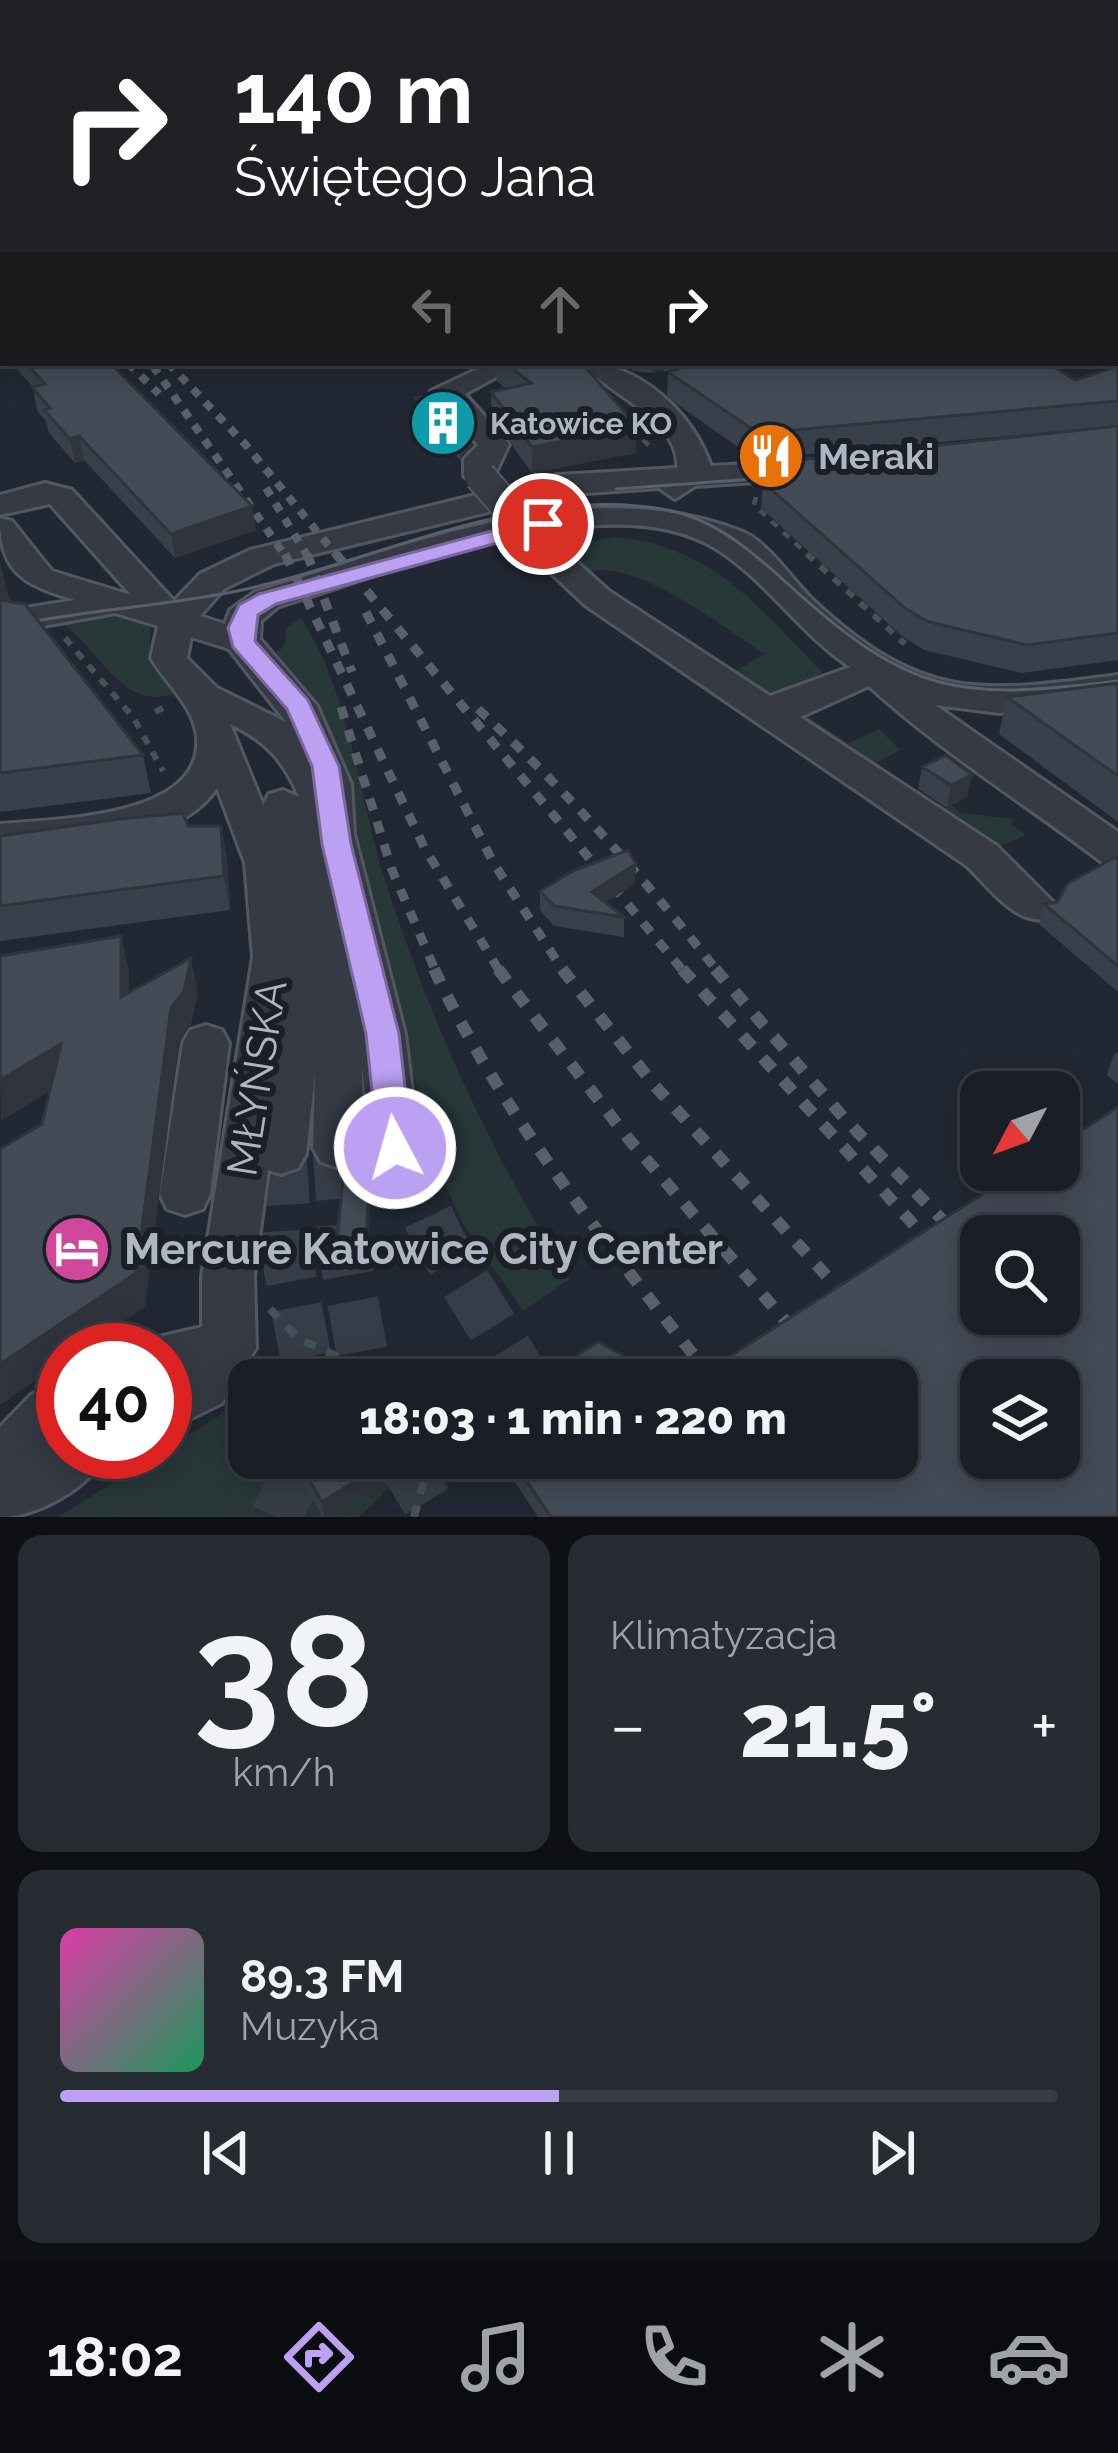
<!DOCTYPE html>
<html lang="pl">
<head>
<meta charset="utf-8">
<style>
  :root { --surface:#1a1e26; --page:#272b32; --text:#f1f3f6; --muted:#9fa2a7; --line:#383c43; --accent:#bca0f2 }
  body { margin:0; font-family:Raleway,sans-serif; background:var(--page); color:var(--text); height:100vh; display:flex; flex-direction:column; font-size:45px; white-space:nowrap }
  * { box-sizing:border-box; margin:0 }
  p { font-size:39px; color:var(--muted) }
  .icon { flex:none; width:66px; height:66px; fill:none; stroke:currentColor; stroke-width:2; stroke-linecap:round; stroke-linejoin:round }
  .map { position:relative; height:1517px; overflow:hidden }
  .side { display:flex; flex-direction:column; gap:18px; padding:18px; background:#0e1015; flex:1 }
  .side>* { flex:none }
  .banner { position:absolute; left:0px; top:0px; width:1119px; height:366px; box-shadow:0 6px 30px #0003,0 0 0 3px var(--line); background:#202124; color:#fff; overflow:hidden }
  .needle { width:78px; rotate:229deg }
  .buttons { position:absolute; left:960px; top:1071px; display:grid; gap:24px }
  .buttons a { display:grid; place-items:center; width:120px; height:120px; border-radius:24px; background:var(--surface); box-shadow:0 6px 30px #0003,0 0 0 3px var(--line); font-size:60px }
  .speed { position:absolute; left:36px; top:1323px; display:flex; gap:24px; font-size:60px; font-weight:700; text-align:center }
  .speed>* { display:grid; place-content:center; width:156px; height:156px; border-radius:50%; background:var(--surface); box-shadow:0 6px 30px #0003,0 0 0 3px var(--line); line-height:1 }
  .speed .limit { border:18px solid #d22; background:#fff; color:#111 }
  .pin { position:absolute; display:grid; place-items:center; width:102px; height:102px; color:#fff; margin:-51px; border:6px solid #fff; border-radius:50%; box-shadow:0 3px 12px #0007 }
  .me { position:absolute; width:132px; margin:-66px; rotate:354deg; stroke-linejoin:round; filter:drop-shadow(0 0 9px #0008) }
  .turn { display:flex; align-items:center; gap:42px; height:252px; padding:0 36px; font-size:54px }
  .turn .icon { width:156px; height:156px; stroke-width:2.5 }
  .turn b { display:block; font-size:84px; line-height:102px }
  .lanes { display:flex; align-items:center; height:114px; padding:0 36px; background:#0003; justify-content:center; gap:60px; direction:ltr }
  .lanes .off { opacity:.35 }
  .big { font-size:90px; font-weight:800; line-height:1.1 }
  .side .card { flex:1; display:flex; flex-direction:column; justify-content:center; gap:18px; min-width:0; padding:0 42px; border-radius:24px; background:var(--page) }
  .side .dial { align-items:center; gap:0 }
  .dial b { font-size:156px; line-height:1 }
  .song { display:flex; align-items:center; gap:36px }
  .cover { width:144px; height:144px; border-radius:18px; background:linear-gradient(135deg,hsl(320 70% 55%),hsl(150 70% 35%)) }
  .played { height:12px; border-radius:6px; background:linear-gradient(90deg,var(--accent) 50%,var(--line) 50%) }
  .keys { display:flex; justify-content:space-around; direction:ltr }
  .heat { display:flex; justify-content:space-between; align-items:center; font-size:66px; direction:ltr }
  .side .tiles { flex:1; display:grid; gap:18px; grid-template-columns:1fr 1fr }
  .card:last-child { grid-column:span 2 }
  .trip { position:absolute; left:228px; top:1359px; width:690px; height:120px; border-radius:24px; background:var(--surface); box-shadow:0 6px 30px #0003,0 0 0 3px var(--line); font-weight:800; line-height:120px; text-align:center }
  .tabs { display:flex; height:192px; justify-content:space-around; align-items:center; background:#0a0c0f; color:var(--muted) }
  .tabs .icon { width:84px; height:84px }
  .tabs .current { color:var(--accent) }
  .tabs b { font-size:54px; color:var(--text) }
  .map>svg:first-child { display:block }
  .green { fill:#283738 }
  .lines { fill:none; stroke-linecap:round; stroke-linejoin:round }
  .minor-tunnel { stroke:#373d48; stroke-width:51; stroke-dasharray:51 26; stroke-linecap:butt }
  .minor-casing { stroke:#525862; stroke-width:6 }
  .path-far3 { stroke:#455356; stroke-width:3; stroke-dasharray:4.5 4.5; stroke-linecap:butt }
  .path-far2 { stroke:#455356; stroke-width:4.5; stroke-dasharray:8 8; stroke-linecap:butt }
  .path-far1 { stroke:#455356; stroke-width:6; stroke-dasharray:9 9; stroke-linecap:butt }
  .path { stroke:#455356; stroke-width:8; stroke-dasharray:12 12; stroke-linecap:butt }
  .minor { fill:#353a44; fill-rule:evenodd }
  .tram { stroke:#59606c; stroke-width:3 }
  .rail-far2 { stroke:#59606c; stroke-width:8; stroke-dasharray:9 9; stroke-linecap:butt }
  .rail-far1 { stroke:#59606c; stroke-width:9; stroke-dasharray:12 12; stroke-linecap:butt }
  .rail { stroke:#59606c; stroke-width:12; stroke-dasharray:15 15; stroke-linecap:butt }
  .minor-bridge-casing { stroke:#525862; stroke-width:34; stroke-linecap:butt }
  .minor-bridge { stroke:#353a44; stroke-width:30 }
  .wall { fill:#3a404b }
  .shaded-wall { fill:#2f343d }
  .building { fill:#434b57; stroke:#2f343d; stroke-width:3; fill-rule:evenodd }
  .route { fill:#bca0f2; stroke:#7a689d; stroke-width:3 }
  .labels { text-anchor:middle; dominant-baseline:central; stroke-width:12; stroke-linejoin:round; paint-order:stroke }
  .far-poi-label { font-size:30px; font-weight:bold; fill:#afb5c1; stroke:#1a1f28; text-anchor:start }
  .poi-label { font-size:36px; font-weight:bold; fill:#afb5c1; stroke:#1a1f28; text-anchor:start }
  .near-street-label { font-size:42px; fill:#afb5c1; stroke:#1a1f28 }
  .near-poi-label { font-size:42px; font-weight:bold; fill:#afb5c1; stroke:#1a1f28; text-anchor:start }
</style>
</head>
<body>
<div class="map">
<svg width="1118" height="1517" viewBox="0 0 1118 1517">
  <rect width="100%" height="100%" fill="#222833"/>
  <path class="green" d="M617,537C721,549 762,613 831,681C784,701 773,705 729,675L765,654C720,626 634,555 581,573L552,549Z
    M109,612L150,625L151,665L173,694C121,711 101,649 57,619Z
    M301,618C352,697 357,792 385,880C431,1023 490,1152 570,1279L523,1311L462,1222L435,1162L339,766L313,703L276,652L284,647L287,627Z
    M807,716L848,743L879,729L900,750L876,763L938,812L951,805L961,813L1012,819V825L1026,835L986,853L791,722Z
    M249,1397V1458H399L394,1484L359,1517H58Z"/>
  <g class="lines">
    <path class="minor-tunnel" d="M395,1147L440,1242L525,1380
      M338,1148L346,1264L367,1380
      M281,1154L288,1262L310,1380
      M401,1458L436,1517
      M276,1517L305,1458"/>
    <defs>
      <path id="minor" d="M582,363C639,363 692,412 711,466L820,460L836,469L820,478L695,486L675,499L659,488L558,495L274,564L224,589L200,616L225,624L230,610L255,592C409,546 586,469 743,532C768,542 794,583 815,602C923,702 980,693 1118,675V699L999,713L935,705L1118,832V867L1103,863C1026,804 941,752 869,686L800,717L997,846L1058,907L1052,918C1017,928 991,889 967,866L585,605L531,554L548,544L560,547L609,591L770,696L850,667C799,633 765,578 713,547C605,483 391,573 279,606L261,621L260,639L317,706L351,784L354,834L405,1034L419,1147L412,1161L395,1167L378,1161L371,1147L362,1066L363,1148L355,1162L338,1168L321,1162L313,1148L315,1073L306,1154L298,1168L281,1174L268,1170L254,1276L256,1348L222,1403L165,1431V1350H141L146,1340L202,1327V1276L253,957L245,863L217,788C175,850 65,846 0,852V824C53,819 203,819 197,738C195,707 166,684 151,658L158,626L115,613L0,634V612L75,600C26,585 0,575 0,518L12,521L52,571L131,595L50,504L0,515V495L45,483L72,490L174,601L200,574L250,550L558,475L677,468C680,419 608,395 582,363ZM191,637L229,649L286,722L217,688L187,658ZM230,724C266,741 284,761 299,797L283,790L269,794L263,805Z
        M488,364L503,373L465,394L509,444L491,483L480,486L464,476V459L478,445L431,391Z
        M206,1025L222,1030L229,1043L210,1194L203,1209L185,1215L167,1209L160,1194L183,1043L190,1030Z
        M63,1378V1452H107C92,1487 37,1517 0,1517V1427L31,1395Z"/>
    </defs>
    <use href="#minor" class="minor-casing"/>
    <path class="path-far3" d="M743,0L750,3
      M791,0L798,3
      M719,3L733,0"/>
    <path class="path-far2" d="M663,369L685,363
      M632,428L652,449
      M756,497L754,505L810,557"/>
    <path class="path-far1" d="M807,554L905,644
      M65,638L133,717L163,771
      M155,712L169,705"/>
    <path class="path" d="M270,1309L299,1339L389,1380
      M414,1517L430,1458"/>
    <use href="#minor" class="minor"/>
    <path class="tram" d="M616,489L796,476
      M0,628C80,610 162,607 242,590C378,561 524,483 667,510C715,519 753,552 789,585C910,695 958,701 1118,681"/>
    <path class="rail-far2" d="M128,363L159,394
      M168,363L245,444L338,557
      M153,366L286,557
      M266,488L308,557"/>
    <path class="rail-far1" d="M285,554L424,847L500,972
      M307,554L352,672
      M336,554L684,972
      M366,612L493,862L564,972
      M341,707L392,870L436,972
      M478,709C566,790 644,878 718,972"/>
    <path class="rail" d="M434,969C504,1119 612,1250 713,1380
      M498,969L627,1137L836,1380
      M562,969L655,1086L861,1314
      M682,969L981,1299
      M715,969L844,1118L981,1260"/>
    <defs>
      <path id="minor-bridge" d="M480,476L548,554"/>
    </defs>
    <use href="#minor-bridge" class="minor-bridge-casing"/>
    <use href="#minor-bridge" class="minor-bridge"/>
  </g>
  <path class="wall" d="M0,0L3,3V76L0,73Z
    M883,0H1118V123H1116L1118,126V361L1116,360V3Z
    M0,283L3,287V355L0,351Z
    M11,363H110L256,530L175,558L84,460L75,463L49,433L46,421L37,411L33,387Z
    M495,363H582L636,453L532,473L492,418L491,392L506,389L497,381Z
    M622,363H684L652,373L634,371Z
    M1118,366V426L755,459L667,397L668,372L1075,380Z
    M416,398L471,428L472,445L460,460L417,414Z
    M1118,426V660L1021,673L924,650L902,636L761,508L763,482Z
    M0,564L10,602L143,755L151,793L0,812Z
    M1118,683V822L999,734L1007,697Z
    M922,767L972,775L967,797L947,808L918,789Z
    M188,826H221L227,860L230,910L0,941V836Z
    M1118,859V992L1039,924L1044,904L1058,902Z
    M635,884L606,902L624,917V937L554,926L540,910V891Z
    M1118,1052V1084L1107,1075L1114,1054Z
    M370,1177L372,1187L367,1249H339L337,1240Z
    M305,1458H378L382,1464L385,1482L330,1517H323L303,1482L300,1464L306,1460Z
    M499,1458H897L1118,1517H538Z"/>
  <path class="shaded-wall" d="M653,363H684L652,373Z
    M637,427L636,453L532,473V447Z
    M471,428L472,445L460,460L459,443Z
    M79,436L84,460L75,463L70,439Z
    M252,506L256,530L175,558L171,534Z
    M0,566L10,602L0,605Z
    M972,775L967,797L947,808L951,785Z
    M221,826L227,860L230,910L224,876Z
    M636,864L635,884L592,911V892Z
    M121,936L129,970L130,1031L121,997Z
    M191,958L198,993L191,1025L179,1042L145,1307L81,1350H63V1362L0,1405V1364Z
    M61,1044L71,1078L1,1121L0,1080Z
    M370,1177L372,1187L367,1249L366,1239Z
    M382,1464L385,1482L330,1517H324L322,1502Z"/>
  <path class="building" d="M0,0H717L724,3H3Z
    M754,0H788L795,3H741Z
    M883,0H1117L1118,87L1116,89V3H870Z
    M3,3V59L0,56V4Z
    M1116,103H1118V123H1116L1118,131V334L1116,333Z
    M0,283L3,287V338L0,334Z
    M26,363H110L252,506L171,534L79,436L70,439L44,410L50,408L32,387L45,384Z
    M505,363H582L637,427L532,447L491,392L531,383Z
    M696,363H1048L1075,380L1118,366V401L758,433L668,372Z
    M440,393L471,428L459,443L416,398Z
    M1118,426V633L1027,645L929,622L906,609L763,482L771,463Z
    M0,600L25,604L143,755L0,773Z
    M1118,683V776L1007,697Z
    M946,755L972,775L951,785L922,767Z
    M183,813L188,826H221L224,876L0,906V836L119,819Z
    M628,850L636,864L592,892L624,917L554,906L540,891L573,871Z
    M1115,857L1118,859V966L1044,904L1058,902L1067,884Z
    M121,936V997L191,958L184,991L171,1008L136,1273L0,1364V1149L42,1124L61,1044L0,1080V956Z
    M1118,1107V1517H551L511,1458H897V1380H693L1020,1170H1059V1145ZM981,1236H1059V1314H981ZM981,1380H1059V1458H981Z
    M370,1177L366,1239L337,1240L343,1178Z
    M598,1342L643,1366L657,1380H540Z
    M318,1364L328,1380L292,1379Z
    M309,1458H378L382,1464L322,1502L300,1464Z"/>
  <path class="route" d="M543,517L555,524L551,528L276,604L258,615L255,641L308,700L339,766L351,844L399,1034L412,1148L407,1157H383L378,1148L366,1034L322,844L312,766L287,709L233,647L228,628L239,605L259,594Z"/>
  <defs>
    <symbol id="building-disc" viewBox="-11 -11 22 22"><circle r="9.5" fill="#0f9aa8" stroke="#1a1f28"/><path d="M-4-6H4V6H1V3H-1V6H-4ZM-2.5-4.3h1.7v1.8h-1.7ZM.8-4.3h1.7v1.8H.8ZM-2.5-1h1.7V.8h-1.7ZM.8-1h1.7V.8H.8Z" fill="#fff"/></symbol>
    <symbol id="restaurant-disc" viewBox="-11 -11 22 22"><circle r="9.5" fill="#e8710a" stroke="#1a1f28"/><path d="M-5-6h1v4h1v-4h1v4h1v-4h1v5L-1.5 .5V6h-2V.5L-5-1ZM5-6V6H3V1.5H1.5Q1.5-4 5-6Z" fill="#fff"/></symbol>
    <symbol id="hotel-disc" viewBox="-11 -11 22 22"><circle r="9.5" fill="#d1479c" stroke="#1a1f28"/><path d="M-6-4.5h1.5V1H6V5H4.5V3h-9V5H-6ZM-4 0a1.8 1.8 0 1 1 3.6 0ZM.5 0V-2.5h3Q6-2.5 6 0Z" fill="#fff"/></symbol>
  </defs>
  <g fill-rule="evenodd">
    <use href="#building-disc" x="405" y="385" width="76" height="76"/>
    <use href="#restaurant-disc" x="733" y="418" width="76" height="76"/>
    <use href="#hotel-disc" x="39" y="1211" width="76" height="76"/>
  </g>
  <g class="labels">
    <g class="far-poi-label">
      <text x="490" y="423">Katowice KO</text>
    </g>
    <g class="poi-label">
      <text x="818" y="456">Meraki</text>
    </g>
    <g class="near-street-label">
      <text transform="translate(257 1078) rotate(-81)">MŁYŃSKA</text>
    </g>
    <g class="near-poi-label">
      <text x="124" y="1249">Mercure Katowice City Center</text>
    </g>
  </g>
</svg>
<div class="buttons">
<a><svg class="needle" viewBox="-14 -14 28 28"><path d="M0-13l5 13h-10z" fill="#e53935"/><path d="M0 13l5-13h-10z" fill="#9fa2a7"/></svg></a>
<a><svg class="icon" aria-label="search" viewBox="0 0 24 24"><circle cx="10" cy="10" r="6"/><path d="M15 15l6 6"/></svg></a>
<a><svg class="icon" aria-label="layers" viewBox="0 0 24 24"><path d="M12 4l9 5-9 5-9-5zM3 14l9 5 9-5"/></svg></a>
</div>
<div class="speed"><div class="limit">40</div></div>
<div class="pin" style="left:543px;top:524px;background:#d93025"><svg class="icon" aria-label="arrive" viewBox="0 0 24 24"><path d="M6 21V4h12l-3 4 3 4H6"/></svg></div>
<svg class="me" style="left:395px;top:1148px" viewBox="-20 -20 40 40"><circle r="17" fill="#bca0f2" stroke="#fff" stroke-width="3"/><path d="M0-11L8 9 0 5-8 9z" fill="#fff"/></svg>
<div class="trip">18:03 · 1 min · 220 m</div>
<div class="banner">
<div class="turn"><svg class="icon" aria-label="right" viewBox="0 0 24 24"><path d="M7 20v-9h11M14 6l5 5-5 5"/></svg><div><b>140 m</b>Świętego Jana</div></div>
<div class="lanes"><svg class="icon off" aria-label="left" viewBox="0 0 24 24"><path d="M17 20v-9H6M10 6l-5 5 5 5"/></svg><svg class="icon off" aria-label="ahead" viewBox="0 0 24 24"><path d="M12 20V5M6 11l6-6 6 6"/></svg><svg class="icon" aria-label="right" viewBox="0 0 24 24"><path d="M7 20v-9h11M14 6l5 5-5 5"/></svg></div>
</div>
</div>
<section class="side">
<div class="tiles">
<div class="card dial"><b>38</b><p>km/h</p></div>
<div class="card"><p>Klimatyzacja</p>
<div class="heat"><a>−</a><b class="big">21.5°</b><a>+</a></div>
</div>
<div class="card">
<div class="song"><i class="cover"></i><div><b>89.3 FM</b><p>Muzyka</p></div></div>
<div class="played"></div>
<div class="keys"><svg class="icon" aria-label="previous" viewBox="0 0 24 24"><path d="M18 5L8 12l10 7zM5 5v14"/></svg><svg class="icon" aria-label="pause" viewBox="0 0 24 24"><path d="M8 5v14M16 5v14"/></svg><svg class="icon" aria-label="next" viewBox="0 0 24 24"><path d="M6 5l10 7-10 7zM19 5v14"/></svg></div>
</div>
</div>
</section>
<nav class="tabs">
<b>18:02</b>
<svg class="icon current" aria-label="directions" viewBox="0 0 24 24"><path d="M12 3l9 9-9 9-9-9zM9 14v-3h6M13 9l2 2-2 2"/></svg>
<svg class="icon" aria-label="music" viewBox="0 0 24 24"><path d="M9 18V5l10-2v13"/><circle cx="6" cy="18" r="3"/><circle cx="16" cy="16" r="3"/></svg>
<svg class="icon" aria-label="phone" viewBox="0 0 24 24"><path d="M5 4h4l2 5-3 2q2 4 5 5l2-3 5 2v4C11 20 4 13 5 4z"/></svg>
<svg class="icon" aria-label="climate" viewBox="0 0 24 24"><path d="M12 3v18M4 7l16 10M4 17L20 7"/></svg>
<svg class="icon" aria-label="car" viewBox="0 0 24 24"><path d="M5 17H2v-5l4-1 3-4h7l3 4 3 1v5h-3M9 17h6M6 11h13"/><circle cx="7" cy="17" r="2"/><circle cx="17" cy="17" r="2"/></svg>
</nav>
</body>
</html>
